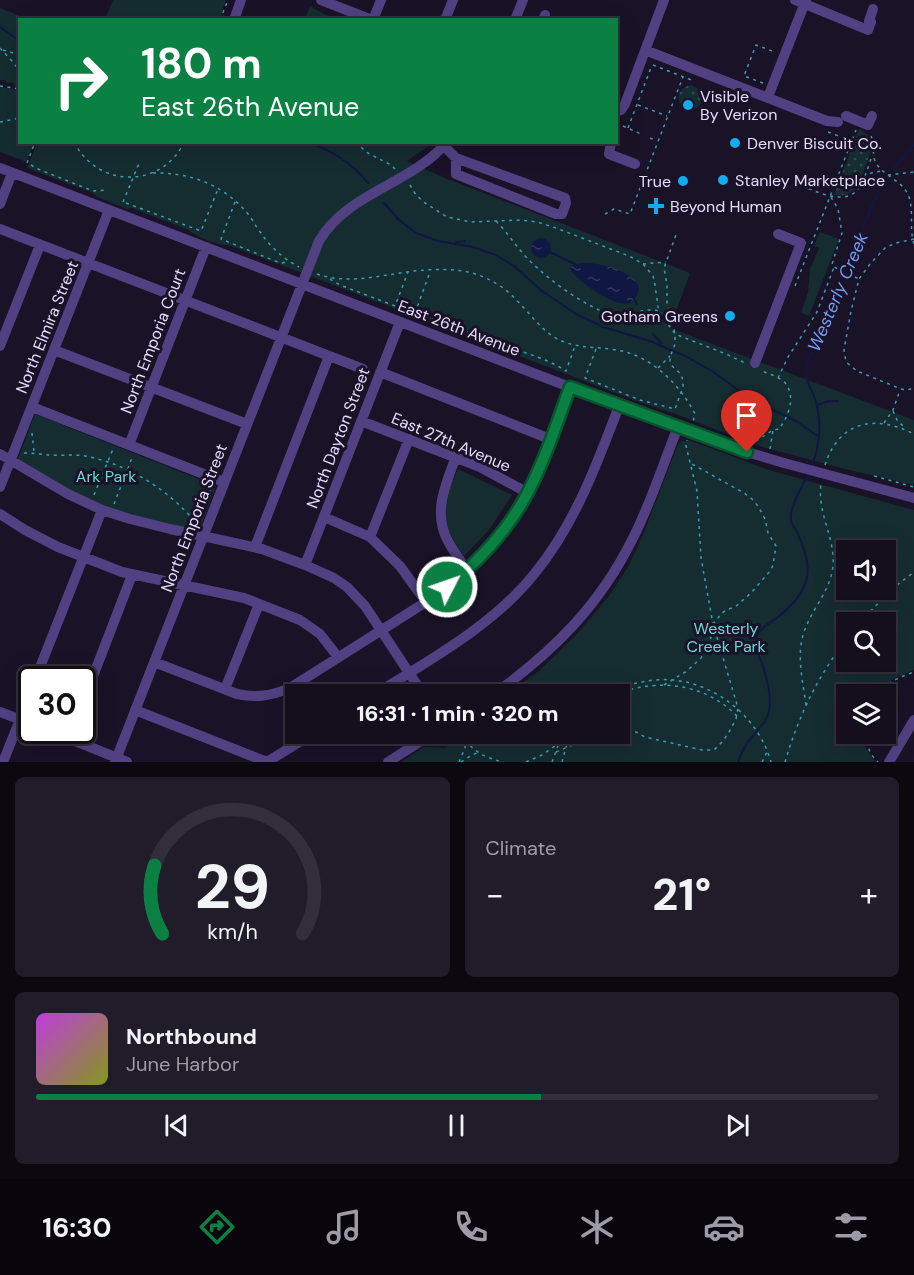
<!DOCTYPE html>
<html lang="en">
<head>
<meta charset="utf-8">
<style>
  :root { --surface:#140e1d; --page:#211c2a; --text:#f1f3f6; --muted:#9d9ca4; --line:#332e3b; --accent:#0b8043 }
  body { margin:0; font-family:"DM Sans",sans-serif; background:var(--page); color:var(--text); height:100vh; display:flex; flex-direction:column; font-size:22px; white-space:nowrap }
  * { box-sizing:border-box; margin:0 }
  p { font-size:20px; color:var(--muted) }
  .icon { flex:none; width:33px; height:33px; fill:none; stroke:currentColor; stroke-width:2; stroke-linecap:round; stroke-linejoin:round }
  .map { position:relative; height:762px; overflow:hidden }
  .drawer { display:flex; flex-direction:column; gap:15px; padding:15px; background:#0b0810; flex:1 }
  .drawer>* { flex:none }
  .hud { position:absolute; left:18px; top:18px; width:600px; height:126px; border-radius:0px; box-shadow:0 6px 24px #0002,0 0 0 2px var(--line); background:#0b8043; color:#fff; overflow:hidden }
  .tools { position:absolute; left:836px; top:540px; display:grid; gap:12px }
  .tools a { display:grid; place-items:center; width:60px; height:60px; border-radius:0px; background:var(--surface); box-shadow:0 6px 24px #0002,0 0 0 2px var(--line); font-size:30px }
  .speed { position:absolute; left:18px; top:666px; display:flex; gap:12px; font-size:30px; font-weight:700; text-align:center }
  .speed>* { display:grid; place-content:center; width:78px; height:78px; border-radius:50%; background:var(--surface); box-shadow:0 6px 24px #0002,0 0 0 2px var(--line); line-height:1 }
  .speed .limit { border:3px solid #111; border-radius:9px; background:#fff; color:#111 }
  .pin { position:absolute; display:grid; place-items:center; width:51px; height:51px; color:#fff; margin:-62px -26px; border-radius:50% 50% 50% 0; rotate:-45deg; box-shadow:0 0 6px #0007 }
  .pin .icon { rotate:45deg }
  .me { position:absolute; width:66px; margin:-33px; rotate:49deg; stroke-linejoin:round; filter:drop-shadow(0 0 4px #0008) }
  .turn { display:flex; align-items:center; gap:21px; height:126px; padding:0 24px; font-size:27px }
  .turn .icon { width:78px; height:78px; stroke-width:2.5 }
  .turn b { display:block; font-size:42px; line-height:51px }
  .big { font-size:45px; font-weight:800; line-height:1.1 }
  .drawer .widget { flex:1; display:flex; flex-direction:column; justify-content:center; gap:9px; min-width:0; padding:0 21px; border-radius:9px; background:var(--page) }
  .drawer .dial { align-items:center; gap:0 }
  .dial svg { height:156px; overflow:visible; fill:none; stroke:var(--line); stroke-width:7; stroke-linecap:round; text-anchor:middle }
  .dial text { fill:var(--text); stroke:none }
  .song { display:flex; align-items:center; gap:18px }
  .cover { width:72px; height:72px; border-radius:9px; background:linear-gradient(135deg,hsl(290 70% 55%),hsl(70 70% 35%)) }
  .played { height:6px; border-radius:3px; background:linear-gradient(90deg,var(--accent) 60%,var(--line) 60%) }
  .keys { display:flex; justify-content:space-around; direction:ltr }
  .heat { display:flex; justify-content:space-between; align-items:center; font-size:33px; direction:ltr }
  .drawer .tiles { flex:1; display:grid; gap:15px; grid-template-columns:1fr 1fr }
  .widget:last-child { grid-column:span 2 }
  .trip { position:absolute; left:285px; top:684px; width:345px; height:60px; border-radius:0px; background:var(--surface); box-shadow:0 6px 24px #0002,0 0 0 2px var(--line); font-weight:800; line-height:60px; text-align:center }
  .dock { display:flex; height:96px; justify-content:space-around; align-items:center; background:#08060c; color:var(--muted) }
  .dock .icon { width:42px; height:42px }
  .dock .current { color:var(--accent) }
  .dock b { font-size:27px; color:var(--text) }
  .map>svg:first-child { display:block }
  .grass { fill:url(#grass-dots) }
  .green { fill:#152c31; fill-rule:evenodd }
  .water { fill:url(#water-ripples) }
  .lines { fill:none; stroke-linecap:round; stroke-linejoin:round }
  .stream { stroke:#0f1743; stroke-width:2 }
  .path { stroke:#3a9fb2; stroke-width:1.5; stroke-dasharray:3 4.5; stroke-linecap:butt }
  .minor { stroke:#514183; stroke-width:10 }
  .minor-bridge { stroke:#514183; stroke-width:10 }
  .route-casing { stroke:#07532c; stroke-width:15 }
  .route { stroke:#0b8043; stroke-width:10 }
  .poi-dot { fill:#16aaee; stroke:#1a1227; stroke-width:2 }
  .labels { text-anchor:middle; dominant-baseline:central; stroke-width:6; stroke-linejoin:round; paint-order:stroke }
  .poi-label { font-size:16px; fill:#e6dbfc; stroke:#1a1227; text-anchor:start }
  .street-label { font-size:16px; fill:#e6dbfc; stroke:#1a1227 }
  .park-label { font-size:16px; fill:#6bd8d4; stroke:#1a1227 }
  .water-label { font-size:18px; font-style:italic; fill:#719bf4; stroke:#1a1227 }
</style>
</head>
<body>
<div class="map">
<svg width="914" height="762" viewBox="0 0 914 762">
  <defs>
    <pattern id="grass-dots" width="8" height="8" patternUnits="userSpaceOnUse" patternTransform="scale(1.5)"><rect width="8" height="8" fill="#152c31"/><path d="M2 2h.1M6 6h.1" fill="none" stroke="#374a50" stroke-width="1.8" stroke-linecap="round"/></pattern>
    <pattern id="water-ripples" width="26" height="14" patternUnits="userSpaceOnUse" patternTransform="scale(1.5)"><rect width="26" height="14" fill="#0f1743"/><path d="M2 4q2-2 4 0t4 0M15 11q2-2 4 0t4 0" fill="none" stroke="#32385f"/></pattern>
  </defs>
  <rect width="100%" height="100%" fill="#1a1227"/>
  <path class="grass" d="M691,85C701,88 706,97 699,106C695,109 691,110 687,109C693,109 696,104 692,99L686,98L683,100V105L686,109C674,101 677,88 691,85Z
    M859,129C878,139 870,154 864,170C861,177 859,186 853,191C848,195 842,196 835,195H834Z"/>
  <path class="green" d="M113,0H226L219,19H105Z
    M310,6L324,14L338,19H305Z
    M0,8L28,19L20,20L19,88L15,87L13,83H6V81L0,80Z
    M0,87L19,90L20,142L34,143L27,162L0,152Z
    M37,143H433L407,161L445,178L690,273L670,328L914,420V485L853,471L762,447L681,416L634,400L231,246C216,245 199,238 188,230L132,208L127,209L97,197L93,193L27,168Z
    M820,232L839,239L809,316L801,313L808,292L810,269L819,248L814,246Z
    M35,414L216,486L199,532L117,512L89,501L17,461Z
    M689,440L769,470L914,510V670C899,676 886,681 876,694H846V734H864L865,746L875,762H401L424,747L445,748L456,742L464,734H620V694H507L540,670L576,635L609,596L628,567L642,537L679,442ZM846,550H885V590H846ZM846,622H885V662H846Z
    M458,469L512,495L489,530L464,556C454,543 443,524 445,506C446,494 453,480 458,469Z"/>
  <path class="water" d="M531 248a10 10 0 1 1 20 0a10 10 0 1 1-20 0Z
    M587,263C604,263 660,278 630,303C625,304 625,304 620,303C607,301 576,280 570,269C572,263 581,263 587,263Z"/>
  <g class="lines">
    <path class="stream" d="M0,27L20,41
      M307,142C332,150 352,163 368,183
      M893,169L914,145
      M384,203L398,219L416,233L438,241L473,247L496,255L514,266L542,291L576,314L603,327L650,341L687,357L712,371L752,400L796,421L819,437
      M456,242L465,241
      M548,251L575,264
      M634,299L637,304
      M653,334L661,343
      M817,405L829,401H838
      M811,467C821,445 822,419 814,396C810,386 804,378 805,368L873,203L885,182
      M738,762C741,753 745,745 751,738C757,729 767,723 769,711C772,697 767,680 763,666C759,656 753,646 757,635C761,628 768,624 774,620C789,609 804,595 807,577C810,562 803,546 797,532C795,529 791,524 791,520C789,507 803,485 809,473"/>
    <path class="path" d="M220,20L228,0
      M0,48L11,60L20,71
      M3,50L20,55
      M653,65L694,81
      M763,83L744,76L756,45L775,52
      M0,86L20,89
      M638,105L667,116
      M0,122L20,118
      M623,126L641,134
      M628,128L652,65
      M828,132L852,141
      M871,136C876,145 871,154 876,163C884,177 903,180 909,197C914,212 909,229 914,244
      M650,138L657,141
      M74,142C79,151 84,158 92,164C122,188 168,178 184,142
      M356,142L366,152L391,165L395,169
      M27,163L35,142
      M31,165L38,169L93,191L106,190
      M153,173C190,172 224,185 248,214C253,220 256,227 261,233C270,247 284,259 299,267
      M888,175L914,172
      M864,178L871,173L881,171
      M795,183C811,189 843,207 857,190C864,182 868,167 872,156
      M410,185L416,195L425,203L447,217L471,222L520,220L537,222L556,228L629,256L643,264L653,276L655,285L658,307L661,314L675,334L726,354L745,363
      M831,197L838,209L842,233L832,264L834,267L859,279
      M123,202L140,161
      M235,202L221,239L275,261L282,263L289,261
      M126,203L201,231L218,189
      M605,214L614,209L630,214L683,77
      M496,221C507,232 515,245 526,257C546,278 581,304 609,314C629,320 642,306 659,311
      M914,239L896,243L885,248L870,264L859,279L851,311L844,350L846,362L857,371L901,389L907,390L914,388
      M643,264L666,262
      M317,274C343,283 368,278 394,274C416,270 440,268 463,271C486,275 506,287 521,305C532,316 540,328 554,337C574,349 593,346 616,350C649,354 680,384 695,414L693,422
      M330,279L340,285L395,306L408,272
      M795,286L856,130
      M415,313L430,272
      M418,314C445,322 470,334 497,343C520,352 545,357 566,371L575,346
      M596,349L585,378L640,400L675,409L683,387V381L681,374L672,366L670,361V357L675,344V338L674,327L667,304V285L664,268L677,232
      M658,368L670,356
      M778,378L788,357L817,312L834,267
      M893,411L897,420L906,429
      M884,423L893,410L900,390
      M32,433L34,452
      M756,441L773,430L779,429C788,417 796,398 786,384C781,377 768,374 760,370
      M770,449L773,430
      M24,453C32,453 40,454 48,455C60,456 73,454 85,456C128,464 169,490 196,523
      M825,465C839,421 875,414 914,434
      M874,476L914,487
      M94,495L113,449
      M114,504L132,458
      M190,514L207,498L211,488
      M860,622L893,588L914,572
      M664,685L687,671L701,658L707,649L711,637L713,624L722,613L726,610L735,607L751,593L771,570L773,565L776,546L768,533L765,519L758,506L752,499L744,493L692,464
      M606,694C627,684 650,678 674,680C719,685 759,719 771,762
      M616,694C659,678 704,683 737,716
      M878,694C887,682 900,677 914,672
      M806,705C803,682 796,655 804,632C812,608 831,591 833,565C835,537 817,513 821,484
      M620,733L636,732L645,737L702,750H714L721,743L728,734L736,719L738,708L713,624L701,558L697,491L686,446L687,440
      M461,734C471,750 484,758 504,762
      M866,734C867,745 869,754 878,762
      M556,752L596,735L607,734
      M459,762L465,748V740
      M461,762L472,755L477,753
      M526,762L542,755L559,743
      M552,762L559,743L565,734
      M562,762L566,747L573,734
      M762,762L767,752
      M785,762C798,718 817,677 846,640"/>
    <path class="minor" d="M321,0L372,20
      M795,0L868,30L871,22L869,21L873,9
      M234,20L241,0
      M373,20L381,0
      M445,20L453,0
      M515,20L523,0
      M543,20L545,15
      M645,50L827,121L838,122
      M768,97L806,0
      M618,111L621,110L625,104L664,0
      M846,116L868,125L872,116
      M611,142L609,154L635,164
      M444,146L456,158L565,198L566,203L562,214H556L456,174V158
      M0,168L619,406L747,452L784,463
      M0,204L12,173
      M0,229L363,369
      M0,346L40,245
      M54,350L247,424
      M755,363L801,243L778,234
      M380,372L550,439
      M32,407L224,482
      M361,421L480,467L528,493
      M129,445L206,247
      M0,454L68,494L102,510L130,519L170,529L262,549L305,565L334,578L347,587L365,606L423,694
      M456,457C445,486 432,514 449,543C454,552 461,561 467,571
      M851,481L914,498
      M0,487L109,210
      M0,514L25,530L58,547L122,572L244,598L300,620L320,634L338,657
      M324,517L370,537L400,566L426,602
      M370,537L409,439
      M255,547L329,356
      M305,565L400,322
      M154,662L237,694C256,698 271,696 290,688L426,602C467,574 502,539 527,495C545,461 557,423 570,387
      M35,680L102,510
      M225,689L259,604
      M375,694C430,660 495,624 535,573C575,524 597,464 619,406
      M494,694C554,651 600,605 633,538C651,503 663,464 678,427
      M82,705L132,575
      M135,710L267,762
      M0,712L32,724
      M48,730L127,762
      M3,762L32,690
      M115,762L319,241C348,192 412,184 447,142
      M267,762L312,734
      M388,762L432,734
      M889,762L914,720"/>
    <path class="minor-bridge" d="M784,463L851,481"/>
  </g>
  <g class="lines">
    <defs>
      <path id="route" d="M447,587C479,561 508,530 527,494C545,460 557,423 570,387L747,452"/>
    </defs>
    <use href="#route" class="route-casing"/>
    <use href="#route" class="route"/>
  </g>
  <g class="poi-dot">
    <circle cx="688" cy="105" r="6"/>
    <circle cx="735" cy="143" r="6"/>
    <circle cx="723" cy="180" r="6"/>
    <circle cx="683" cy="181" r="6"/>
    <path d="M653 197h6v6h6v6h-6v6h-6v-6h-6v-6h6z"/>
    <circle cx="730" cy="316" r="6"/>
  </g>
  <g class="labels">
    <g class="poi-label">
      <text x="700" y="96">Visible<tspan x="700" dy="18">By Verizon</tspan></text>
      <text x="747" y="143">Denver Biscuit Co.</text>
      <text x="735" y="180">Stanley Marketplace</text>
      <text x="671" y="181" text-anchor="end">True</text>
      <text x="670" y="206">Beyond Human</text>
      <text x="718" y="316" text-anchor="end">Gotham Greens</text>
    </g>
    <g class="street-label">
      <text transform="translate(47 327) rotate(-68)">North Elmira Street</text>
      <text transform="translate(459 328) rotate(21)">East 26th Avenue</text>
      <text transform="translate(153 341) rotate(-69)">North Emporia Court</text>
      <text transform="translate(338 438) rotate(-69)">North Dayton Street</text>
      <text transform="translate(451 442) rotate(23)">East 27th Avenue</text>
      <text transform="translate(194 518) rotate(-69)">North Emporia Street</text>
    </g>
    <g class="park-label">
      <text x="106" y="476">Ark Park</text>
      <text x="726" y="628">Westerly<tspan x="726" dy="18">Creek Park</tspan></text>
    </g>
    <g class="water-label">
      <text transform="translate(838 292) rotate(-67)">Westerly Creek</text>
    </g>
  </g>
</svg>
<div class="tools">
<a><svg class="icon" aria-label="sound" viewBox="0 0 24 24"><path d="M4 9h4l5-4v14l-5-4H4zM17 9q2 3 0 6"/></svg></a>
<a><svg class="icon" aria-label="search" viewBox="0 0 24 24"><circle cx="10" cy="10" r="6"/><path d="M15 15l6 6"/></svg></a>
<a><svg class="icon" aria-label="layers" viewBox="0 0 24 24"><path d="M12 4l9 5-9 5-9-5zM3 14l9 5 9-5"/></svg></a>
</div>
<div class="speed"><div class="limit">30</div></div>
<div class="pin" style="left:747px;top:452px;background:#d93025"><svg class="icon" aria-label="arrive" viewBox="0 0 24 24"><path d="M6 21V4h12l-3 4 3 4H6"/></svg></div>
<svg class="me" style="left:447px;top:587px" viewBox="-20 -20 40 40"><circle r="17" fill="#0b8043" stroke="#fff" stroke-width="3"/><path d="M0-11L8 9 0 5-8 9z" fill="#fff"/></svg>
<div class="trip">16:31 · 1 min · 320 m</div>
<div class="hud">
<div class="turn"><svg class="icon" aria-label="right" viewBox="0 0 24 24"><path d="M7 20v-9h11M14 6l5 5-5 5"/></svg><div><b>180 m</b>East 26th Avenue</div></div>
</div>
</div>
<section class="drawer">
<div class="tiles">
<div class="widget dial"><svg viewBox="0 0 100 80">
<path d="M14 69A42 42 0 1 1 86 69"/>
<path d="M14 69A42 42 0 0 1 10 34" stroke="#0b8043"/>
<text x="50" y="56" font-size="32" font-weight="700">29</text>
<text x="50" y="72" font-size="11">km/h</text>
</svg></div>
<div class="widget"><p>Climate</p>
<div class="heat"><a>−</a><b class="big">21°</b><a>+</a></div>
</div>
<div class="widget">
<div class="song"><i class="cover"></i><div><b>Northbound</b><p>June Harbor</p></div></div>
<div class="played"></div>
<div class="keys"><svg class="icon" aria-label="previous" viewBox="0 0 24 24"><path d="M18 5L8 12l10 7zM5 5v14"/></svg><svg class="icon" aria-label="pause" viewBox="0 0 24 24"><path d="M8 5v14M16 5v14"/></svg><svg class="icon" aria-label="next" viewBox="0 0 24 24"><path d="M6 5l10 7-10 7zM19 5v14"/></svg></div>
</div>
</div>
</section>
<nav class="dock">
<b>16:30</b>
<svg class="icon current" aria-label="directions" viewBox="0 0 24 24"><path d="M12 3l9 9-9 9-9-9zM9 14v-3h6M13 9l2 2-2 2"/></svg>
<svg class="icon" aria-label="music" viewBox="0 0 24 24"><path d="M9 18V5l10-2v13"/><circle cx="6" cy="18" r="3"/><circle cx="16" cy="16" r="3"/></svg>
<svg class="icon" aria-label="phone" viewBox="0 0 24 24"><path d="M5 4h4l2 5-3 2q2 4 5 5l2-3 5 2v4C11 20 4 13 5 4z"/></svg>
<svg class="icon" aria-label="climate" viewBox="0 0 24 24"><path d="M12 3v18M4 7l16 10M4 17L20 7"/></svg>
<svg class="icon" aria-label="car" viewBox="0 0 24 24"><path d="M5 17H2v-5l4-1 3-4h7l3 4 3 1v5h-3M9 17h6M6 11h13"/><circle cx="7" cy="17" r="2"/><circle cx="17" cy="17" r="2"/></svg>
<svg class="icon" aria-label="filters" viewBox="0 0 24 24"><path d="M4 7h16M4 17h16"/><circle cx="9" cy="7" r="2"/><circle cx="15" cy="17" r="2"/></svg>
</nav>
</body>
</html>
